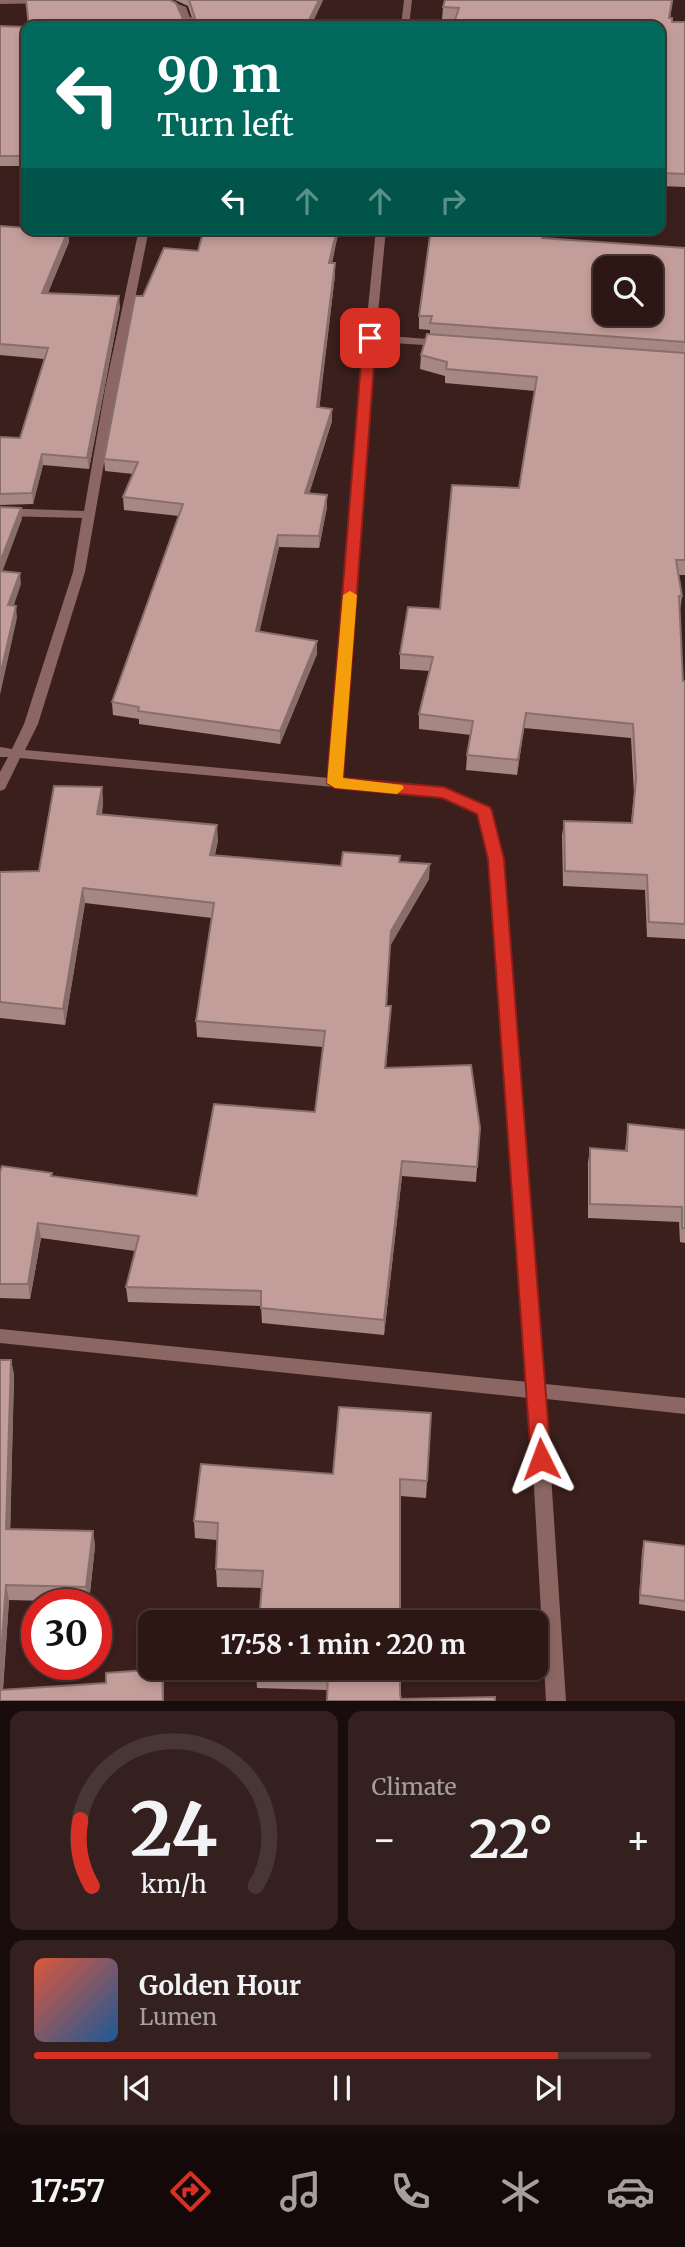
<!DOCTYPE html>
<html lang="en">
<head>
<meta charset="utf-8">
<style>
  :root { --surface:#2c1715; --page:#34201e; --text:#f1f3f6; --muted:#a69fa0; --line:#483634; --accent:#d93025 }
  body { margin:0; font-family:Merriweather,serif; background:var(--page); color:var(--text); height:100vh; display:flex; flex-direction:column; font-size:26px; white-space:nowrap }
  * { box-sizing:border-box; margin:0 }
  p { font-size:23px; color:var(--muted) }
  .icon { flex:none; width:38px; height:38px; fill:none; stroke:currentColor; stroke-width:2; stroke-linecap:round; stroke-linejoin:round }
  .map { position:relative; height:1701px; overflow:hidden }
  .sheet { display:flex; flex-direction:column; gap:10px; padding:10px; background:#180d0c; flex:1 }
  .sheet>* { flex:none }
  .guide { position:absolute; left:21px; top:21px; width:644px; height:214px; border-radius:14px; box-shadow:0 4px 10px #0003,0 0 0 2px var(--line); background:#00695c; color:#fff; overflow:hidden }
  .buttons { position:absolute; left:593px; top:256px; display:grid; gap:14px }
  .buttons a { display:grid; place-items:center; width:70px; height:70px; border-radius:14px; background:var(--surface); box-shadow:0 4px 10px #0003,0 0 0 2px var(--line); font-size:35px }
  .speed { position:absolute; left:21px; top:1589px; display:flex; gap:14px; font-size:35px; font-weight:700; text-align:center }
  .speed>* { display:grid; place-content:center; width:91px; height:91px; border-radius:50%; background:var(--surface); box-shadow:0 4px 10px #0003,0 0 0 2px var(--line); line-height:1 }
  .speed .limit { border:10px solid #d22; background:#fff; color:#111 }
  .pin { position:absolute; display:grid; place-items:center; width:60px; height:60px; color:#fff; margin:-30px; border-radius:14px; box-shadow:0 4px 10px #0006 }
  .me { position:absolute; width:77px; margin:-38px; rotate:357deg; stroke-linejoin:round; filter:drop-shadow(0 0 5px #0008) }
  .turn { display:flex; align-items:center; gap:24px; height:147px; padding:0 21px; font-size:32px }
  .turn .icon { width:91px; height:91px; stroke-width:2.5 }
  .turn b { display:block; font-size:49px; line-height:60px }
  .lanes { display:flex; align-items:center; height:66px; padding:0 21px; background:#0003; justify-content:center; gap:35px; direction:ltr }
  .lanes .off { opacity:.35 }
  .big { font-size:52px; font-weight:700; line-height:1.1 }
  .sheet .tile { flex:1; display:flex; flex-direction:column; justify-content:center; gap:10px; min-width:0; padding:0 24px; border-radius:14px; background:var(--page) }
  .sheet .dial { align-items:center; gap:0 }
  .dial svg { height:182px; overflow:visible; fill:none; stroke:var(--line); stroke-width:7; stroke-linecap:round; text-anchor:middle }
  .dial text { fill:var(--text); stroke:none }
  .song { display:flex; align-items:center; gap:21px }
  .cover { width:84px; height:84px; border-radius:10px; background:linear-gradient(135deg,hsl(10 70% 55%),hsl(210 70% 35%)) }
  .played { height:7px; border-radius:4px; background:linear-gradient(90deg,var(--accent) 85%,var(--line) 85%) }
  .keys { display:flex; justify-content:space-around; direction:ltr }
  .heat { display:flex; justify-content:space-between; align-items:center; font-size:38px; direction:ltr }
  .sheet .tiles { flex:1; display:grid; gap:10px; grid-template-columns:1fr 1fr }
  .tile:last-child { grid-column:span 2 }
  .trip { position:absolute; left:138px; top:1610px; width:410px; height:70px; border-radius:14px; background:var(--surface); box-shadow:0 4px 10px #0003,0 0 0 2px var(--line); font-weight:700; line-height:70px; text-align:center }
  .tab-bar { display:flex; height:112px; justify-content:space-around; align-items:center; background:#120908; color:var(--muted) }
  .tab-bar .icon { width:49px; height:49px }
  .tab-bar .selected { color:var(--accent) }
  .tab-bar b { font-size:32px; color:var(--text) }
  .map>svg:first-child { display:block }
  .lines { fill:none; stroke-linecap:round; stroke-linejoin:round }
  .street { fill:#8c6662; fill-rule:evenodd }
  .wall { fill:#a78784 }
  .shaded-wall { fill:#886e6b }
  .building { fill:#c29d99; stroke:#886e6b; stroke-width:2; fill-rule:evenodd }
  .route { fill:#d93025; stroke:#8d1f18; stroke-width:2 }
  .slow { fill:#f59e0b }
</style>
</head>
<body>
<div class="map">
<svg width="685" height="1701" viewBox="0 0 685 1701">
  <rect width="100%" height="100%" fill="#3b1f1c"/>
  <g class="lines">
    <path class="street" d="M0,0H60L56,3L0,4Z
      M126,0H168L186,7L193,26H185L179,11L167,5L130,3Z
      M404,0H412L409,26H401Z
      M139,229H149L117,389L85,572L38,724L25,750L329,778L365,338L376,229H386L376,335L441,340L446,343L441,346L375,342L342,779L444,788L489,808L491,811L503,859L545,1384L685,1398V1414L546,1399L566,1701H546L529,1398L0,1343V1329L528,1382L489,859L478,814L442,797L20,758L5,789L0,791V772L8,757H0V747L12,749L24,724L73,572L82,518L0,516V508L84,511L105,389Z"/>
  </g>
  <path class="wall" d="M175,0H323L311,26L183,19L192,18L188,6Z
    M445,0H673L670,18L672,22H685V187L660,186V26L442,20L443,7Z
    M0,26L26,27V166H0Z
    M0,226L68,231L69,242L48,293L120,307L89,469L43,465L33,504L0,505V437L20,438L44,359L0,355Z
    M204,229H339L332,263H335V275L319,408L332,409V421L309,494L327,495V507L319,548L279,547L259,631L317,641V654L280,744L139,724V719L113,715L112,702L179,516L124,510L123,497L133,474L105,471L104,459L143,296L198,251Z
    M542,238L685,248V575H679L682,596L680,611L683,681H685V939L647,937L645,890L563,886L562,836L564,821L631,823L634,794L631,738L524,728L517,775L466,770L467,755L471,735L419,729V714L430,671L400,669V654L440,609L519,488L535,391L445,383V376L420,369L421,355L430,335V330L419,329V316Z
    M102,787L103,803L102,814L218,840L215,855L341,866L400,862L429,879L390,946L387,1006L390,1022L386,1068L480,1128L476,1182L402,1176L384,1335L262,1323L261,1306L128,1302L126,1287L135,1251L41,1238L30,1299L0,1298V1172L52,1173V1176L197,1196L315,1112L323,1047L197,1037L196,1021L212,918L85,903L65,1025L0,1018V872L39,871Z
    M628,1124L685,1130V1243L680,1242L679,1222L588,1218V1163L590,1148L625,1151Z
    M11,1360L14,1375L10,1529L93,1531L95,1546L89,1602L9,1600L3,1690L164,1683V1701H0Z
    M431,1413L426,1498L400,1496L262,1588L217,1587L216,1569L217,1540L195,1538L194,1521L333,1474Z
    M644,1541L685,1546V1611L639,1604L642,1551Z
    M400,1668L327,1701V1690L257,1688L256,1671Z"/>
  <path class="shaded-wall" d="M319,0H323L311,26H306Z
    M337,229H339L329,275V263Z
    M68,231L69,242L43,304L42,293Z
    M335,263V275L318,420L317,407Z
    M119,296L120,307L89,469L87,458Z
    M332,409V421L305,506V493Z
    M42,454L43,465L33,504L32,493Z
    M327,495V507L319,548V536Z
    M21,508L22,519L0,578V562Z
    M278,535L279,547L257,643L256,631Z
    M20,573L21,584L10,617L8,605Z
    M16,606L17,618L0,695V676Z
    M317,641V654L280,744V731Z
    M526,713L524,728L517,775L518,760Z
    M102,787L103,803L99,829L97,814Z
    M217,825L218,840L211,871L210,855Z
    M430,864L429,879L390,946L386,1021L391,931Z
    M83,888L85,903L65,1025L63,1009Z
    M391,1006L390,1022L384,1084L385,1068Z
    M402,1161V1176L384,1335V1320Z
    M38,1223L41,1238L30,1299L28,1284Z
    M11,1360L14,1375L10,1544L6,1529Z
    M93,1531L95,1546L89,1602L86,1587Z
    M6,1585L9,1600L2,1701L0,1696V1669Z
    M162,1669L164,1683V1701H163Z"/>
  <path class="building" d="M26,0H170L176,3L183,19L195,18L189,0H319L306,26H29Z
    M445,0H672L669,18H672V22H685V174L660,173V26H453L459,8L443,7Z
    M0,26L26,27V156H0Z
    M0,226L26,228V229L68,231L42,293L119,296L87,458L42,454L32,493L0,494V437L20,438L48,348L0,344Z
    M204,229H337L329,263H335L317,407L332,409L305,493L327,495L319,536L278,535L256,631L317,641L280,731L138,711L139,707L112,702L183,504L123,497L138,462L104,459L135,296H143L164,248L198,251Z
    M431,229H542V238L685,248V342L430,323L432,316H419ZM606,268H651V313H606Z
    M427,334L685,353V560H676L682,596H679L683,681H685V924L649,922L647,875L565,871L564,821L632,823L636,779L633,724L526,713L518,760L467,755L473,721L419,714L433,657L400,654L408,607L440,609L452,485L519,488L537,377L446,369L447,362L421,355Z
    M0,507L21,508L0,562Z
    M0,571L20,573L8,605L16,606L0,676Z
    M54,786L102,787L97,814L217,825L210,855L341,866L343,852L400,856L399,862L430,864L391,931L386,1006H391L385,1068L471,1065L480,1128L477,1167L402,1161L384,1320L261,1308V1291L126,1287L139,1236L38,1223L28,1284H0V1172L2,1166L52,1173L51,1176L197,1196L214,1104L315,1112L325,1031L196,1021L214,903L83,888L63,1009L0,1002V872L39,871Z
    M628,1124L685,1130V1228H682V1207L590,1204V1148L627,1151Z
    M0,1360H11L6,1529L93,1531L86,1587L6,1585L0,1669Z
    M339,1407L431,1413L427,1481L400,1479V1622H259L263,1571L216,1569L218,1523L194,1521L201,1464L333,1474Z
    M644,1541L685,1546V1601L640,1595Z
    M256,1668H400V1694L401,1699L495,1697V1701H327L328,1674L256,1671Z
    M162,1669L163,1701H0V1690L106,1683V1673Z"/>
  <path class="route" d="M370,334L376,338L343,778L444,787L490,807L492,811L504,859L551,1459L548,1466L541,1468L534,1466L531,1459L488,859L477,814L442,798L335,788L327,783L363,338Z"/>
  <path class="slow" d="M350,591L357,595L343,778L402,785L404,788L397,794L335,788L327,783L343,595Z"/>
</svg>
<div class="buttons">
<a><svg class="icon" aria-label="search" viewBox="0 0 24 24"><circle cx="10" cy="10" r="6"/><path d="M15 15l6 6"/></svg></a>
</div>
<div class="speed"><div class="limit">30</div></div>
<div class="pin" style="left:370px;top:338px;background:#d93025"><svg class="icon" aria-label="arrive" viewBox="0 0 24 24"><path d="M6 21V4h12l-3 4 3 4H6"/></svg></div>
<svg class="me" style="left:541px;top:1459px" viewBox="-20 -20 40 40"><path d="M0-17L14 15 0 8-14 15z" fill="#d93025" stroke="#fff" stroke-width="4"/></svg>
<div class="trip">17:58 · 1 min · 220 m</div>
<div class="guide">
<div class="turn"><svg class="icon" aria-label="left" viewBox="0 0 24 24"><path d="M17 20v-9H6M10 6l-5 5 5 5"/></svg><div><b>90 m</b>Turn left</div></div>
<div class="lanes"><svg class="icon" aria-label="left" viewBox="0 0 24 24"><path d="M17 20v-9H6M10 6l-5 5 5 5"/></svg><svg class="icon off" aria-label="ahead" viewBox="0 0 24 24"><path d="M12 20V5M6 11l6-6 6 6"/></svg><svg class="icon off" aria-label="ahead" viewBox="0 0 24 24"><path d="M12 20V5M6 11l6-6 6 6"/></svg><svg class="icon off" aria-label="right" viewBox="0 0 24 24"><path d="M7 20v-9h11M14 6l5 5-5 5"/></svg></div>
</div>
</div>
<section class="sheet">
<div class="tiles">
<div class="tile dial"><svg viewBox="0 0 100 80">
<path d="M14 69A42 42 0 1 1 86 69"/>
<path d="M14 69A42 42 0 0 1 9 40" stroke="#d93025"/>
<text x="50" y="56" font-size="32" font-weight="700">24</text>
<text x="50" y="72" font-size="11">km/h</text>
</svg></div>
<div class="tile"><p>Climate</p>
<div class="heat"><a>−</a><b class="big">22°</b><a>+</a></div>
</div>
<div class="tile">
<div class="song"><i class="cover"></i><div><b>Golden Hour</b><p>Lumen</p></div></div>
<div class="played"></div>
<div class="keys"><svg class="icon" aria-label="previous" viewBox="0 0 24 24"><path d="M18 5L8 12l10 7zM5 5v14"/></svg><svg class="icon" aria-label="pause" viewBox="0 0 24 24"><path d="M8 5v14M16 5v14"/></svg><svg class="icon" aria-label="next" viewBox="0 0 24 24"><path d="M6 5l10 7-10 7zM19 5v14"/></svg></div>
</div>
</div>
</section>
<nav class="tab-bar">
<b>17:57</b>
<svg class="icon selected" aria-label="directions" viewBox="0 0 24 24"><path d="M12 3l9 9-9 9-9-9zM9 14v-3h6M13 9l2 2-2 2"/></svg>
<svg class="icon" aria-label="music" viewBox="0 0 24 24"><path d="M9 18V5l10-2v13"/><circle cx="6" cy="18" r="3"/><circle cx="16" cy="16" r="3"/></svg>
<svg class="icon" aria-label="phone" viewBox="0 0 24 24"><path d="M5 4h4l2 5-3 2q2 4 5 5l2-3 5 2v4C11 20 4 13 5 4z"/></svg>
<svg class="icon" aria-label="climate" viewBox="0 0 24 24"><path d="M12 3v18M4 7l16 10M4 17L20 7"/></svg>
<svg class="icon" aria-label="car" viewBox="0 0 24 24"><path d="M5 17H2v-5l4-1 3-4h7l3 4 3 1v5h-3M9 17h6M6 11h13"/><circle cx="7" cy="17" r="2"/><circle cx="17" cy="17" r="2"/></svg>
</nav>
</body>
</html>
